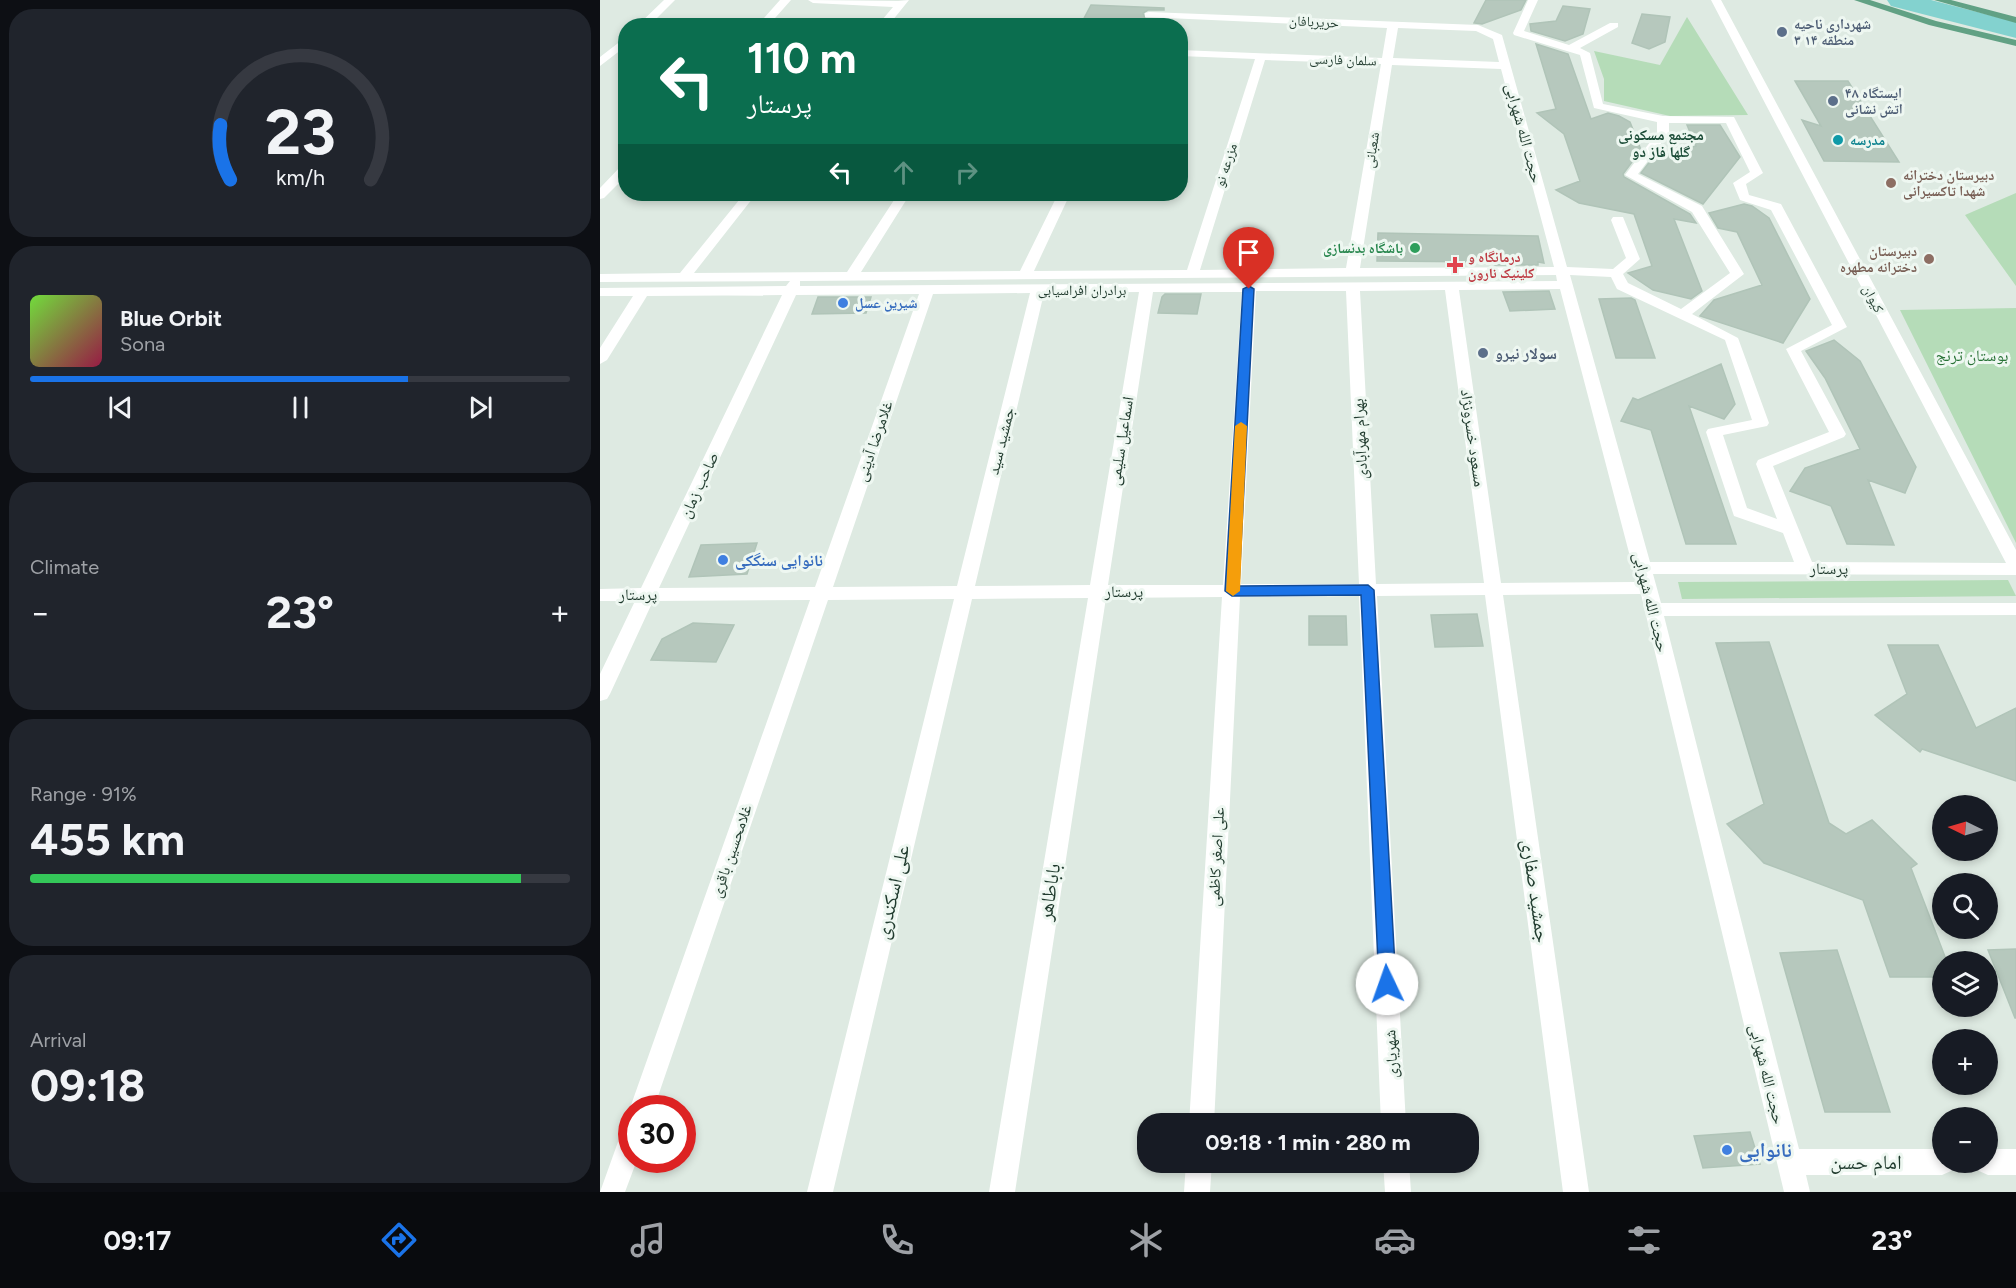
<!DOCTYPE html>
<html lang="en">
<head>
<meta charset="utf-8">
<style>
  :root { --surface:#171b24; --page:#20242c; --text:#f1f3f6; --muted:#9ea1a6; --line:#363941; --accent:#1a73e8 }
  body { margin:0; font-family:Figtree,"Noto Naskh Arabic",sans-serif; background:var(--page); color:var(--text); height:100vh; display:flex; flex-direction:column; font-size:22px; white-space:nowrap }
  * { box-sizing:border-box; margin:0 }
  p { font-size:20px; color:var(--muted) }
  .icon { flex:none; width:33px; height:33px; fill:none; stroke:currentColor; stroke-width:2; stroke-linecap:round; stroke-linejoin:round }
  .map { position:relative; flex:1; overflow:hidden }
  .side { display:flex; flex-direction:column; gap:9px; padding:9px; background:#0d0f14; width:600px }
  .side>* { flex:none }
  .hud { position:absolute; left:18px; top:18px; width:570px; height:183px; border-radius:24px; box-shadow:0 3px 9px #0003; background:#0b6e4f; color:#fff; overflow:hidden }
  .needle { width:39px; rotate:275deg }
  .fabs { position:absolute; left:1332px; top:795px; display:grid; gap:12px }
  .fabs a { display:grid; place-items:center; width:66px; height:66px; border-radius:50%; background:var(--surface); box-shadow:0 3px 9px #0003; font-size:30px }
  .speed { position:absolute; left:18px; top:1095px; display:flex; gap:12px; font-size:30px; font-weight:700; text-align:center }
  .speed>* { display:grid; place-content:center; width:78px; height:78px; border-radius:50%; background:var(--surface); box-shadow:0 3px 9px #0003; line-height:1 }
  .speed .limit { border:9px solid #d22; background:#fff; color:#111 }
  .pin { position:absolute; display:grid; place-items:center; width:51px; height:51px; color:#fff; margin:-62px -26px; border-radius:50% 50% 50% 0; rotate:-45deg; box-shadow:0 0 6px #0007 }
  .pin .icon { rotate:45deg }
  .me { position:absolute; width:66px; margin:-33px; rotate:357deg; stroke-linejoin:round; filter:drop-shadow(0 0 4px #0008) }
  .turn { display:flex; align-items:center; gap:21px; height:126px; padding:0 30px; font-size:27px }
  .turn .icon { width:78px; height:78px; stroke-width:2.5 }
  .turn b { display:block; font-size:42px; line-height:51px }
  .lanes { display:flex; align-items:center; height:57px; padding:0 30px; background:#0003; justify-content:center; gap:30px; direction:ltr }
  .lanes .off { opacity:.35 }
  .big { font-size:45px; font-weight:700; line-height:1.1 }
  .side .card { flex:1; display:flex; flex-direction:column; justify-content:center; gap:9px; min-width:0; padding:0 21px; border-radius:24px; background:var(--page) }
  .side .dial { align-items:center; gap:0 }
  .dial svg { height:156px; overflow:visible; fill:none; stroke:var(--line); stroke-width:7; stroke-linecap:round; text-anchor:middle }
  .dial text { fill:var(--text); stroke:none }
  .song { display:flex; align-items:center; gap:18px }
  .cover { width:72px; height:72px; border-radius:9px; background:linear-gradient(135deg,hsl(100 70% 55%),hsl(340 70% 35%)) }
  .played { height:6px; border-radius:3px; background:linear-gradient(90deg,var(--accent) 70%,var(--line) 70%) }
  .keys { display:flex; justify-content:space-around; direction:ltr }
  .heat { display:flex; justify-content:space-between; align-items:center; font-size:33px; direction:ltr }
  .charge { height:9px; border-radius:4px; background:linear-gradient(90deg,#34c759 91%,var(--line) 0) }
  .trip { position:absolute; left:537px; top:1113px; width:342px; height:60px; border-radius:24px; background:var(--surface); box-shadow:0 3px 9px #0003; font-weight:700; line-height:60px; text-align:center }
  .tab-bar { display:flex; height:96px; justify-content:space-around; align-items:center; background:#090b0e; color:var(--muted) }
  .tab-bar .icon { width:42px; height:42px }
  .tab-bar .current { color:var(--accent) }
  .tab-bar b { font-size:27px; color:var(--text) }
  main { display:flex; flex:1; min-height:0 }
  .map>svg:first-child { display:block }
  .green { fill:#b5dcb8 }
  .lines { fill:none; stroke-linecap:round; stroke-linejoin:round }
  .river { fill:#83d2cf; fill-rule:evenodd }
  .building { fill:#b6c8bd; stroke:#b0c4b8; stroke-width:1.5 }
  .minor { fill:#fff; fill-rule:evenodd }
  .major { fill:#61a184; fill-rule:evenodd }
  .route { fill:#1a73e8; stroke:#114b97; stroke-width:1.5 }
  .slow { fill:#f59e0b }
  .service-dot { fill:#5c6f8a; stroke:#eef7f1; stroke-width:2 }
  .culture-dot { fill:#0f9aa8; stroke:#eef7f1; stroke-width:2 }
  .education-dot { fill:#8d6e63; stroke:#eef7f1; stroke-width:2 }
  .leisure-dot { fill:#2e9e5b; stroke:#eef7f1; stroke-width:2 }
  .health-dot { fill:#e0444e; stroke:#eef7f1; stroke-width:2 }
  .shop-dot { fill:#3f7fe0; stroke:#eef7f1; stroke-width:2 }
  .labels { text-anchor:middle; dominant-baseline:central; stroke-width:6; stroke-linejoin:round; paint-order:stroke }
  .far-street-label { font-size:14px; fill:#1f3a2d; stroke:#eef7f1 }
  .far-service-label { font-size:14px; font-weight:bold; fill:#4e5e75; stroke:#eef7f1; text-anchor:start }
  .far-culture-label { font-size:14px; font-weight:bold; fill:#0d838f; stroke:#eef7f1; text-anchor:start }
  .far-education-label { font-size:14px; font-weight:bold; fill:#785e54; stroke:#eef7f1; text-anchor:start }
  .far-leisure-label { font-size:14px; font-weight:bold; fill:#27864d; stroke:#eef7f1; text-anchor:end }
  .far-health-label { font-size:14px; font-weight:bold; fill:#be3a42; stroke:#eef7f1; text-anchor:start }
  .far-shop-label { font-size:14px; font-weight:bold; fill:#366cbe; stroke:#eef7f1; text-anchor:start }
  .far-neighbourhood-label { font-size:15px; font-weight:bold; fill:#1b4c37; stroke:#eef7f1 }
  .street-label { font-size:16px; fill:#1f3a2d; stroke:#eef7f1 }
  .service-label { font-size:16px; font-weight:bold; fill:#4e5e75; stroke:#eef7f1; text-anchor:start }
  .park-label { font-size:16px; fill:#287236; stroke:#eef7f1 }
  .shop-label { font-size:16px; font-weight:bold; fill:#366cbe; stroke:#eef7f1; text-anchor:start }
  .near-street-label { font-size:20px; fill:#1f3a2d; stroke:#eef7f1 }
  .near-shop-label { font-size:20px; font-weight:bold; fill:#366cbe; stroke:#eef7f1; text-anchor:start }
</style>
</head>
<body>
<main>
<section class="side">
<div class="card dial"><svg viewBox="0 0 100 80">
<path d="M14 69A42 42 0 1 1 86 69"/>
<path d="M14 69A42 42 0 0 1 9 41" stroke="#1a73e8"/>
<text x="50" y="56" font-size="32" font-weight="700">23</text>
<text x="50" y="72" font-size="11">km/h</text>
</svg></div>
<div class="card">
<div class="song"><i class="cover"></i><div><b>Blue Orbit</b><p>Sona</p></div></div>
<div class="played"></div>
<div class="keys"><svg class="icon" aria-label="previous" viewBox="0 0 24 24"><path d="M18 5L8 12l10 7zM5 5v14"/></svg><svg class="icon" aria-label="pause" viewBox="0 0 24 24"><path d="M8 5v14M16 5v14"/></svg><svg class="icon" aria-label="next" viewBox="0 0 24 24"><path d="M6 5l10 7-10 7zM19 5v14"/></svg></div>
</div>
<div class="card"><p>Climate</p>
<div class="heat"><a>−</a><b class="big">23°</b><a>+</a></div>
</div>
<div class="card"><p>Range · 91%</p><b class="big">455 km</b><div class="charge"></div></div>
<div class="card"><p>Arrival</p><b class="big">09:18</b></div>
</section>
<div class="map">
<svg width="1416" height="1192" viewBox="0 0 1416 1192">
  <rect width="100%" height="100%" fill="#deeae2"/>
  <path class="green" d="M1087,17L1148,115L1070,116L1004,101V79L994,51L1060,65Z
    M1416,193V286L1365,215Z
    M1416,308V543L1300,310Z
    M1408,580L1416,596L1082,599L1078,582Z"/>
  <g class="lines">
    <path class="river" d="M1287,0H1331L1416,22V38L1291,6Z"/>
  </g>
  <path class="building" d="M886,0H926L921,10L882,24L874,23Z
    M491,5L564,8V10H548L543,13L545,19L563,20V26H480Z
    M963,6L990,9L983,34L965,41L931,31L930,24L956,21Z
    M1042,14L1070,17L1065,42L1049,49L1032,43Z
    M936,44L968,54L991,119L1008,113L1019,116L1030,122L1041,150L1023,174L1024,177L1090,214L1096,223L1074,219L1102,291L1091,299L1053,290L1028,273L1052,266L1034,214L979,203L956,190L980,181L964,134L937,113L956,109Z
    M1195,81H1248L1299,162L1224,161L1202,120L1221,126Z
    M1087,125H1120L1140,157L1103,204L1041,173L1054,156L1059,157L1096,146Z
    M1144,204L1152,206L1169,218L1210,299L1183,343L1100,316L1114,300L1162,285L1137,232L1118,228L1109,213Z
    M778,233L938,236L944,263L938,262V265H895L894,262L777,261Z
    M949,291L955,309L910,311L903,292Z
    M565,294H601L597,314L558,313L562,297Z
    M218,297H271L266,313L212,314Z
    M1031,298L1035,300L1055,358H1016L999,299Z
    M1234,340L1260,361L1316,467L1305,493L1268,480L1294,545L1247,544L1231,506L1190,491L1205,468L1260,449L1225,378L1206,351Z
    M1121,364L1135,404L1124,419L1089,406L1136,544H1086L1051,430L1021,421L1033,398L1038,400Z
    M157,543L147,574L89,577L101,545Z
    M877,614L883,646L835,647L831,615Z
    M709,616H746L747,645H709Z
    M93,623L134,625L116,662L51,660L62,639Z
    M1169,642L1229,823L1246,834L1272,820L1317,864L1311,868L1347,962H1342V977H1290L1263,900L1164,863L1127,824L1164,804L1116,643Z
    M1288,645H1338L1376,728L1416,708V781L1322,749L1320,752L1275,715L1307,694Z
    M1416,949V1018H1415L1388,950Z
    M1237,950L1290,1112H1225L1180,953Z
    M1150,1132L1160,1164L1103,1168L1094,1136Z"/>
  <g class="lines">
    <path class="minor" d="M64,0H75L49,26H37Z
      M180,0H191L168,26H157Z
      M208,0L298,1L309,0L288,26H277L293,7L213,3Z
      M928,0H938L924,31L969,45L1010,23H1018V27L980,48L990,53L1003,104L1063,116L1134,117L1163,173L1146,184L1149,195L1181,204L1247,327L1201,351L1246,434L1244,437L1173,466L1212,562L1406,563L1111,0H1121L1416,550V575L1053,574L1061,603H1416V615L1064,616L1199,1149H1342V1162H1355L1351,1171L1342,1175H1206L1210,1192H1184L1041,594L903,595L989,1192H963L885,595L777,596L806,1124H781L759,596L640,597L614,1124H589L622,597L506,598L415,1192H389L488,598L372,599L233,1192H207L354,599L228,600L54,1108H32V1112L30,1108L210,600L53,601L10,694L7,699L0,701V674L35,601H0V589L41,588L182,295L47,296L7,360L0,364V348L33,296H0V288L186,286L190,281L0,282V274L80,273L144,194H156L94,273L247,272L298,194H310L261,272L420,271L458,194H470L434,271L587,270L655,59L580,56V50L782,58L787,28L545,17V13L549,12L878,25L902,35L967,267L1013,269L1026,258L1011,220L1013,217H1023L1040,259L1023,274L1028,283L1081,309L1130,273L1092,212L1025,175L1057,133V122L994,108L980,55L914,35L913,33ZM798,28L876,31L893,39L899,62L793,58ZM665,60L781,64L746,268L600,270ZM792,65L901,69L954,267L760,268ZM1069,123H1126L1150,172L1133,183L1140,200L1171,210L1232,325L1186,349L1229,432L1158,460L1156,464L1177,519L1147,508L1123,435L1167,426L1169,423L1138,338L1092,314L1144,274L1102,206L1038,174L1069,133ZM956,275L957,281L200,286V281ZM970,275L1011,277L1017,289L1125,340L1152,420L1108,429L1106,432L1134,516L1183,533L1194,562H1050ZM960,289L1033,568L1037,582L901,583L859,290ZM845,290L884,583L776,584L760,291ZM656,291H746L759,584H641ZM539,292L490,585L375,586L444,293ZM553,292H642L623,585H508ZM430,293L357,586L233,587L333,294ZM319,294L215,587L59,588L196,295Z
      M26,37V46L0,66V57Z
      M26,164V176L4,198L0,199V188L22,165Z
      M32,1125V1160H37L25,1192H0L23,1128Z
      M1388,1149H1416V1175H1388L1379,1171L1375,1162H1388Z
      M586,1162H612L610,1192H584Z
      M783,1162H809L811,1192H785Z"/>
    <path class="major" d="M1254,0H1270L1336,21L1416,40V46L1329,25Z
      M1334,0H1351L1416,17V23Z"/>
  </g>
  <path class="route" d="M649,286L654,289L639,586L768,585L774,590L796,984L794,990L787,992L781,990L779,984L761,595L632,596L625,591L643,289Z"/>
  <path class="slow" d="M641,422L647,426L640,591L633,596L626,591L635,426Z"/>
  <g class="service-dot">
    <circle cx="1182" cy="32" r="6"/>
    <circle cx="1233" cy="101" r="6"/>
    <circle cx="883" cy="353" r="6"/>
  </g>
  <circle class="culture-dot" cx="1238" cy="140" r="6"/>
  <g class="education-dot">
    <circle cx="1291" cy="183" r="6"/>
    <circle cx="1329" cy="259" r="6"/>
  </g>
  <circle class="leisure-dot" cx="815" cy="248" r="6"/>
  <path class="health-dot" d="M852 256h6v6h6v6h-6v6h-6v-6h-6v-6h6z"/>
  <g class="shop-dot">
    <circle cx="243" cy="303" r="6"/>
    <circle cx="123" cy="560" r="6"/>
    <circle cx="1127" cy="1150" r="6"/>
  </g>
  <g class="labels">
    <g class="far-street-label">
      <text transform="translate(714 22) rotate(3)">حریربافان</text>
      <text transform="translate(743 60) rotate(2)">سلمان فارسی</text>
      <text transform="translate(772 150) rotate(-81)">شعبانی</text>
      <text transform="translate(626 165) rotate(-72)">مزرعه نو</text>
      <text x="482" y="290">برادران افراسیابی</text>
      <text transform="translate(1273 299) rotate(62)">کیوان</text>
    </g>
    <g class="far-service-label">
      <text x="1194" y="24">شهرداری ناحیه<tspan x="1194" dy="16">۳ منطقه ۱۴</tspan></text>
      <text x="1245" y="93">ایستگاه ۴۸<tspan x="1245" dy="16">اتش نشانی</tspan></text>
    </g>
    <g class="far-culture-label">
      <text x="1250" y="140">مدرسه</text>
    </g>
    <g class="far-education-label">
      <text x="1303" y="175">دبیرستان دخترانه<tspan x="1303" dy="16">شهدا تاکسیرانی</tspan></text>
      <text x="1317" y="251" text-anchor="end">دبیرستان<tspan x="1317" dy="16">دخترانه مطهره</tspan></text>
    </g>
    <g class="far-leisure-label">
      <text x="803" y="248">باشگاه بدنسازی</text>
    </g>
    <g class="far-health-label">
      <text x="868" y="257">درمانگاه و<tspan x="868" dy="16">کلینیک نارون</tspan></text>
    </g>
    <g class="far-shop-label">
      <text x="255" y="303">شیرین عسل</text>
    </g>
    <g class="far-neighbourhood-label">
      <text x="1061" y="135">مجتمع مسکونی<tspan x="1061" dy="17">گلها فاز دو</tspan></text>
    </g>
    <g class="street-label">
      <text transform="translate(924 133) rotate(75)">حجت الله شهرابی</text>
      <text transform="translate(873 438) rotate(82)">مسعود خسرونژاد</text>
      <text transform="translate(760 439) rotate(-93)">بهرام مهرآبادی</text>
      <text transform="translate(274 441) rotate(-71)">غلامرضا آدینی</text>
      <text transform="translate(401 441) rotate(-76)">جمشید سید</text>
      <text transform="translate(521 441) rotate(-81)">اسماعیل سلیمی</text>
      <text transform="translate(99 485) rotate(-65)">صاحب زمان</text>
      <text x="1229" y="568">پرستار</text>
      <text x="524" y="591">پرستار</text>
      <text x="38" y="594">پرستار</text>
      <text transform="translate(1051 602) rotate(76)">حجت الله شهرابی</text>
      <text transform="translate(131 851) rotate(-71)">غلامحسین باقری</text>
      <text transform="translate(616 857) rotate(-87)">علی اصغر کاظمی</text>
      <text transform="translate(791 1054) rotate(-93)">شهریاری</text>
      <text transform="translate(1167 1074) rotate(76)">حجت الله شهرابی</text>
    </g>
    <g class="service-label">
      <text x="895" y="353">سولار نیرو</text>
    </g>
    <g class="park-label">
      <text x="1372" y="355">بوستان ترنج</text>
    </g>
    <g class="shop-label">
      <text x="135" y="560">نانوایی سنگکی</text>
    </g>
    <g class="near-street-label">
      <text transform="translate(936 891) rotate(82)">جمشید صفاری</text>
      <text transform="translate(292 892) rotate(-77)">علی اسکندری</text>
      <text transform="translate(449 892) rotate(-81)">باباطاهر</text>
      <text x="1266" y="1162">امام حسن</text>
    </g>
    <g class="near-shop-label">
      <text x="1139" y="1150">نانوایی</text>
    </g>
  </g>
</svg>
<div class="fabs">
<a><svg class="needle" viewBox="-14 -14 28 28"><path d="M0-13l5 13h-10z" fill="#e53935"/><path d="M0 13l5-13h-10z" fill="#9ea1a6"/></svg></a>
<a><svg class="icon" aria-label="search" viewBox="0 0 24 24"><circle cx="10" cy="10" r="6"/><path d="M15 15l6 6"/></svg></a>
<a><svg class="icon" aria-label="layers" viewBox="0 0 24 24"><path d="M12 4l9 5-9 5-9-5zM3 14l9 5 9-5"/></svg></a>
<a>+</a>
<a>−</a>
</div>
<div class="speed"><div class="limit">30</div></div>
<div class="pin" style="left:649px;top:289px;background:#d93025"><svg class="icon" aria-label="arrive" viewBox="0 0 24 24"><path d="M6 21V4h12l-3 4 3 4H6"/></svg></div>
<svg class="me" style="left:787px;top:984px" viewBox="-20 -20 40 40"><circle r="19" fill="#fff"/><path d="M0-13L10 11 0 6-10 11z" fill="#1a73e8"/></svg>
<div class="trip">09:18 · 1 min · 280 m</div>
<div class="hud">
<div class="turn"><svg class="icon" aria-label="left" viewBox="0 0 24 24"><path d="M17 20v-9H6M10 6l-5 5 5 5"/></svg><div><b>110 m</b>پرستار</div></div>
<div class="lanes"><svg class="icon" aria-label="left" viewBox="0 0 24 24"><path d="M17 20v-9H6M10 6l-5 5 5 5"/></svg><svg class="icon off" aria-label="ahead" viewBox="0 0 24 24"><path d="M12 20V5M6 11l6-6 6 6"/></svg><svg class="icon off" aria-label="right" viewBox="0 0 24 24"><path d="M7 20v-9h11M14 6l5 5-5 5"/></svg></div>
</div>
</div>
</main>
<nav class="tab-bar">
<b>09:17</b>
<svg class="icon current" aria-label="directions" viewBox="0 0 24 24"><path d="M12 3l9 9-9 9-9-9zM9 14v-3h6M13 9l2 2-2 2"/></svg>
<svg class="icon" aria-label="music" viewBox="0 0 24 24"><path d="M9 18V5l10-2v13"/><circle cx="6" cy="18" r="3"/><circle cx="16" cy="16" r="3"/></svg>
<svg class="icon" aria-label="phone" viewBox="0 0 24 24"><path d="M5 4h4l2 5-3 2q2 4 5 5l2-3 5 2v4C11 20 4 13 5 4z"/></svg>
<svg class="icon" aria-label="climate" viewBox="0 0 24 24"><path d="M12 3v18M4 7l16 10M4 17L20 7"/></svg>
<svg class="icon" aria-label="car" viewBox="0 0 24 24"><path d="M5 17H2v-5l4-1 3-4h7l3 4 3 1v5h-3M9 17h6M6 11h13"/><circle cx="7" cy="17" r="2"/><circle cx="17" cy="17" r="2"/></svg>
<svg class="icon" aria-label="filters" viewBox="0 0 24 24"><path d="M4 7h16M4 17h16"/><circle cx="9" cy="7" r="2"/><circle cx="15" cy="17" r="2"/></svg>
<b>23°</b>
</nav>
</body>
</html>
